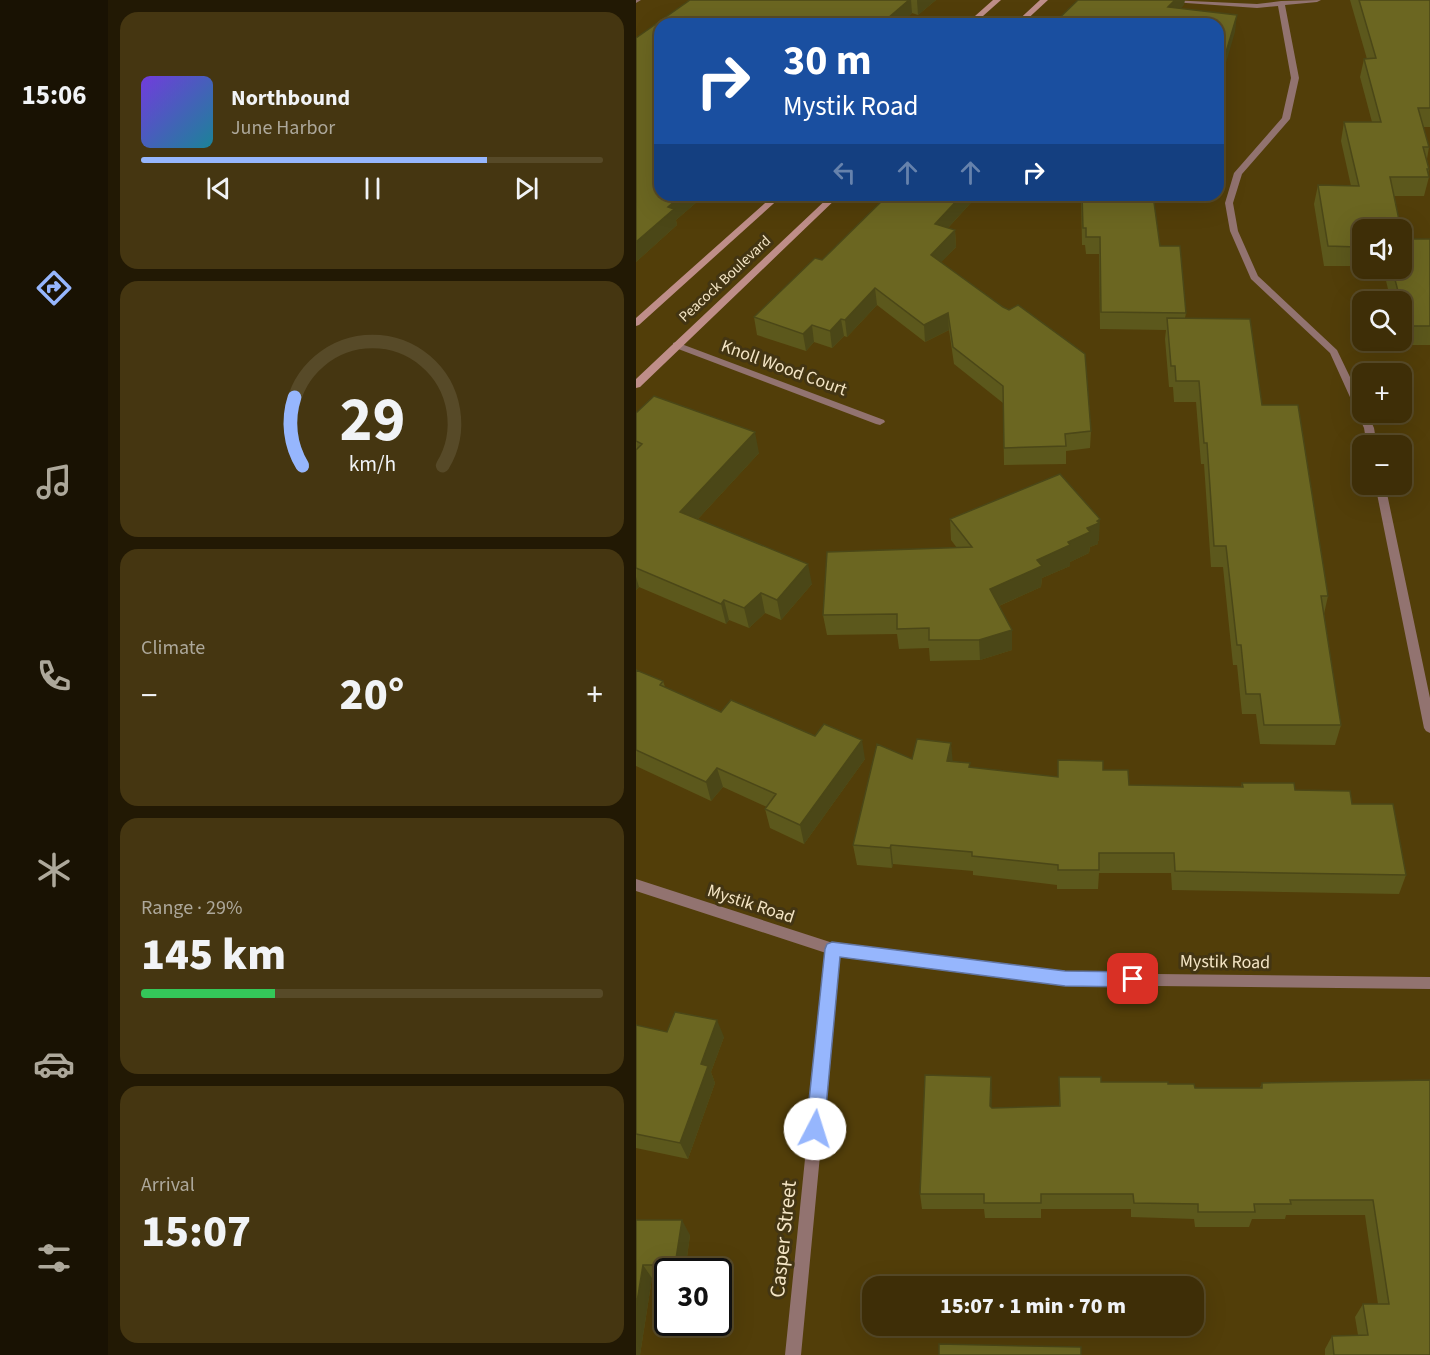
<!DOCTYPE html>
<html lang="en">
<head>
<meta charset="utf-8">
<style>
  :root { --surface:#3e2e07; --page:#453611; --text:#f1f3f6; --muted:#ada89b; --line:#574a28; --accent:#96b6fd }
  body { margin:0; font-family:"Source Sans 3",sans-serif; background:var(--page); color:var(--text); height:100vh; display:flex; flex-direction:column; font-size:22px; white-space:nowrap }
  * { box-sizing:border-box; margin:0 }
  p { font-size:20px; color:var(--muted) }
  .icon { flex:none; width:33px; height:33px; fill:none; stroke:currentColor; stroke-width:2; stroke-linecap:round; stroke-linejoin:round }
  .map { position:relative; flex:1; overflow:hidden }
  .details { display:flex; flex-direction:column; gap:12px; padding:12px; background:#221904; width:528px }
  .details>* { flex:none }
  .guide { position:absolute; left:18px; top:18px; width:570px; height:183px; border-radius:18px; box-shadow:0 6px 24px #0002,0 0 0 2px var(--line); background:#1a4fa0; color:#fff; overflow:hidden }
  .fabs { position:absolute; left:716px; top:219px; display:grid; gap:12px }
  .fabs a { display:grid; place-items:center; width:60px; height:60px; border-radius:12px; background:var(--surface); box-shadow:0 6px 24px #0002,0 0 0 2px var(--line); font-size:30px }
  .speed { position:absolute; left:18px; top:1258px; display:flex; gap:12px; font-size:30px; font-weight:700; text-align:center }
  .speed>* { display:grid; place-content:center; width:78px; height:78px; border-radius:50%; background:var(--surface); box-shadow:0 6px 24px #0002,0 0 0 2px var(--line); line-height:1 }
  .speed .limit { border:3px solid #111; border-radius:9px; background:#fff; color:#111 }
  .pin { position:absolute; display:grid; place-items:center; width:51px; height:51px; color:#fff; margin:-26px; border-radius:12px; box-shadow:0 3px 9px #0006 }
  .me { position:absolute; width:66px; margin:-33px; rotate:5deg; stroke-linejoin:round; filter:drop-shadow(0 0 4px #0008) }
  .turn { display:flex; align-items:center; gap:21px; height:126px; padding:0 30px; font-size:27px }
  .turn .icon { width:78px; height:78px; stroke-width:2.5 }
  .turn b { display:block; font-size:42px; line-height:51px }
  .lanes { display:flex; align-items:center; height:57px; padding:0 30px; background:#0003; justify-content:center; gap:30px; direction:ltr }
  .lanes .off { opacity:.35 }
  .big { font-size:45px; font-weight:800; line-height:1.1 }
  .details .card { flex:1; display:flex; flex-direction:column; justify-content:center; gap:9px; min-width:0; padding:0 21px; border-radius:18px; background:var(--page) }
  .details .dial { align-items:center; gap:0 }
  .dial svg { height:156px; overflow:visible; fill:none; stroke:var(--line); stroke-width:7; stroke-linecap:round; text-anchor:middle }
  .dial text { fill:var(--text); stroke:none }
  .song { display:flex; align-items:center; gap:18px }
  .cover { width:72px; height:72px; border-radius:9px; background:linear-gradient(135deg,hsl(260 70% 55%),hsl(190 70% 35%)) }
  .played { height:6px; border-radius:3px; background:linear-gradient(90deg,var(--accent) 75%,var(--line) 75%) }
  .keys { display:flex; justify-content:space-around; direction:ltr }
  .heat { display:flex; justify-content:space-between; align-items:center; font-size:33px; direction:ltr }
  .charge { height:9px; border-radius:4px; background:linear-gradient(90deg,#34c759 29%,var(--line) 0) }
  .trip { position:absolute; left:226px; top:1276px; width:342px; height:60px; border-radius:18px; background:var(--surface); box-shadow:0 6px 24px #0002,0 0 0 2px var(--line); font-weight:800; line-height:60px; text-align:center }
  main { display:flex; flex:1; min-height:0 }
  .tab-bar { display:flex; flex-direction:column; width:108px; justify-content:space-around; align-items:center; background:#191203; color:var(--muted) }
  .tab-bar .icon { width:42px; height:42px }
  .tab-bar .selected { color:var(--accent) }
  .tab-bar b { font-size:27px; color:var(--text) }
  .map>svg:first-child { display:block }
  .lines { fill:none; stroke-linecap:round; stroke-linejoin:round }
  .street { fill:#927370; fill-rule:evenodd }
  .secondary { fill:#bf8e89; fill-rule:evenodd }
  .wall { fill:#5c581c; fill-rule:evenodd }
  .shaded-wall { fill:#4b4717 }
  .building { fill:#6b6621; stroke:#4b4717; stroke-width:1.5 }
  .route { fill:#96b6fd; stroke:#6276a4; stroke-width:1.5 }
  .labels { text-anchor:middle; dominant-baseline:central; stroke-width:6; stroke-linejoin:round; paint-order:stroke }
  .far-street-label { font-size:15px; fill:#f4e5c5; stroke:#433513 }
  .street-label { font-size:18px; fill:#f4e5c5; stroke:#433513 }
  .near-street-label { font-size:21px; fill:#f4e5c5; stroke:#433513 }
</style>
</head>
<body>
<main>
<nav class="tab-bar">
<b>15:06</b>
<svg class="icon selected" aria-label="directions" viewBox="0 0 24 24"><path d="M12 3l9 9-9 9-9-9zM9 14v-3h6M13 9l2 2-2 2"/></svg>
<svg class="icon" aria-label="music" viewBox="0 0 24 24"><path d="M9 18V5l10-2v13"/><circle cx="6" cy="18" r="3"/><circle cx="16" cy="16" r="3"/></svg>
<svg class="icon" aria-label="phone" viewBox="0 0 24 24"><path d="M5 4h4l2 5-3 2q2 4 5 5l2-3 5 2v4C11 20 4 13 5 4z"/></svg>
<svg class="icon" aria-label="climate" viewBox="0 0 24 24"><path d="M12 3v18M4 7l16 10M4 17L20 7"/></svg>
<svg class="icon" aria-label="car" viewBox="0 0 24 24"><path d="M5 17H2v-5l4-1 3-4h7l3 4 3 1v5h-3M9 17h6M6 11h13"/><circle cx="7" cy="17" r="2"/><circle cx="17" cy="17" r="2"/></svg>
<svg class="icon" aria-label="filters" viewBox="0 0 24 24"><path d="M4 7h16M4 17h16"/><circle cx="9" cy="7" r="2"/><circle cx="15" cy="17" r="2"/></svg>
</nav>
<section class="details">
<div class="card">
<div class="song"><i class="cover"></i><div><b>Northbound</b><p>June Harbor</p></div></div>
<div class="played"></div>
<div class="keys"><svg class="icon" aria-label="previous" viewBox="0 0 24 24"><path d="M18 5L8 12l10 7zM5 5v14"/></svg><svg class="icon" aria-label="pause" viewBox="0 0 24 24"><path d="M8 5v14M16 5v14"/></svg><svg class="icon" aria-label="next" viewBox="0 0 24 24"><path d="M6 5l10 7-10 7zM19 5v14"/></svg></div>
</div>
<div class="card dial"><svg viewBox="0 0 100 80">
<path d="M14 69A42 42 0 1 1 86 69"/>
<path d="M14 69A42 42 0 0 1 10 34" stroke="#96b6fd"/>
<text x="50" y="56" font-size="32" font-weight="700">29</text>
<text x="50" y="72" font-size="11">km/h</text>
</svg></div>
<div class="card"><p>Climate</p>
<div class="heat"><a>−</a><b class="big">20°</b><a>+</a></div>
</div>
<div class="card"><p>Range · 29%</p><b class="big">145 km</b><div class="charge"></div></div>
<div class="card"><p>Arrival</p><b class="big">15:07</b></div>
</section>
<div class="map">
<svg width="794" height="1355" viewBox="0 0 794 1355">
  <rect width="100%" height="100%" fill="#523e09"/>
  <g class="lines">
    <path class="street" d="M0,0H5L0,3Z
      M532,0L621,4L645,1L685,0L681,2L649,5L663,78L654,119L606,174L597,203L602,231L622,276L701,350L726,402V412H731L738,428L741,446H731L728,428L694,353L615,279L594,231L589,203L598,173L646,118L655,78L642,6L621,8L536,2Z
      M40,342L248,420L249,422L244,425L240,424L37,347V343Z
      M739,484H749L794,698V733L790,731L788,728Z
      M0,879L197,943L429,973L794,977V989L429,985L203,956L165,1355H149L190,953L0,891Z"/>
    <path class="secondary" d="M357,0H365L338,24H330Z
      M404,0H412L386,24H378Z
      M138,195H147L3,325L0,326V318Z
      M195,195H204L4,387L0,388V379Z"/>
  </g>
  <path class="wall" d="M54,0H300L282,15L276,13L264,24H24V195H69L40,220L41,225L0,262V38Z
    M714,0H794V127H787L793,147L791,159L793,169L792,174L793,177L788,196H758L767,239H794V345H766L765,340V302H755L748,272L718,271L717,266H688L678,204L682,185L715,186L705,141L708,122H736L724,77L728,59H731ZM726,230H765V268H726Z
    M252,195H342L312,228L319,230L320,247L305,262L455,431L454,448L430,451V464L368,465L367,403L318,364L313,330L289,342L241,305L211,337L208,336L196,348L178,342L170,351L121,335L118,317L186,260Z
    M445,195H517L524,246L550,313L549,318L626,405L692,596L688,614L705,725L699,745L624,744L620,714H606L601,665H597L587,567H575L568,464H565L560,402H538L537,387H533L529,339L530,330L464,329L463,254H450L449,245H446Z
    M0,413L123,453L62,519L176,584L145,620L129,613L113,628L93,620L90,624L3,587L0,590Z
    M314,519L463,540L462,541V544L454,547L453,553L434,562V566L406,578L405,587L363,606L376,650L344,660L294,661L293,648L263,649L261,634L191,635L187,615L321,548L315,540Z
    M0,670L27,681L29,687L85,712L229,759L168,844L134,828L129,809L131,807L87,787L75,801L0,766Z
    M276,759L317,761L334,767L422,777L467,770L493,785L605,787L606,783L659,790L716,804L770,875L763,894L536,890L535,873H463L462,889H421V885L337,875V871L257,864L256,868L221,865L217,845Z
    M0,1025L31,1032L88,1037L75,1072L79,1083L52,1159L0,1148Z
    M355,1077V1107L356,1108L423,1106V1077L465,1082L532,1084L559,1088H624L626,1083L794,1080V1355H689V1349L696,1336L722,1335L719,1317L727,1304H742L729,1215H650L649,1219H616L613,1227H559L558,1219L495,1217V1209H405V1218H349L348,1209H286L284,1194Z
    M0,1220L54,1235L49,1272H32V1278H16L4,1355Z"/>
  <path class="shaded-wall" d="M273,0H275L276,13L264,24H245Z
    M281,0H300L282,15Z
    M539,0H549L548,5L531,24L532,7Z
    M601,15L599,32L582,90V79Z
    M46,195H69L40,220L41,225L0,262V242L32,207Z
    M326,195H342L300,241L299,224Z
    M319,230L320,247L296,272L295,255Z
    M239,288L241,305L211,337L209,320Z
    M312,313L313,330L289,342L288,325Z
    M205,319L208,336L196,348L194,331Z
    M176,325L178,342L170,351L167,334Z
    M119,432L123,453L50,532L44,512Z
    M464,519L463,540L462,541V544L454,547L453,553L434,562V566L406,578L405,587L354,610V589Z
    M172,564L176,584L145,620L141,600Z
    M0,577L3,587L0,590Z
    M125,593L129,613L113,628L108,608Z
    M88,600L93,620L90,624L85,604Z
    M376,630V650L344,660L343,640Z
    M226,740L229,759L168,844L164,825Z
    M315,743L317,764L311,761Z
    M81,768L87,787L75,801L70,782Z
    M255,845L257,864L256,868L254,848Z
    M81,1020L88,1037L75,1072L79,1083L52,1159L44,1143L65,1064Z
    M355,1077L356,1094L355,1123L354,1106Z
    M46,1220L54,1235L49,1272H44L39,1265Z
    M7,1265L16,1278L4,1355H0V1308Z"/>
  <path class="building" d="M54,0H273L245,24H24V195H46L32,207L38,209L0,242V38Z
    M442,0H539L532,7L601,15L582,79V24H417Z
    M723,0H794V108H782L793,147H787L793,169H791L793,177H754L767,239H794V326H771L756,268H765V230H726V252H722L721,247L692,246L682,185L723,186L708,122H745L728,59L740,58Z
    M252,195H326L299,224L319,230L295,255L367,307L373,310L382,305L449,354L455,431L429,434L430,446L368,448L367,386L317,347L312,313L288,325L239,288L209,320L205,319L194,331L176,325L167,334L118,317L179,258L186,260Z
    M446,195H517L524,246H544L550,313L465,312L464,237H450V228H447Z
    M531,318L614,319L626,405H662L692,596H685L705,725H628L624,694H610L605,645H601L590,546H578L571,443H568L563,381H540L539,366H535Z
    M18,396L119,432L44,512L172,564L141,600L125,593L108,608L88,600L85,604L0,568V450L6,444L0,441V413Z
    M424,474L464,519L461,521L463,523L451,528L454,532L432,542L434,545L401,560L406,566L354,589L376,630L343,640H293V628L261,629V614L187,615L191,552L336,547L314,519Z
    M0,670L27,681L24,685L85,712L95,700L179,736L188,724L226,740L164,825L129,809L140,794L81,768L70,782L0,750Z
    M281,739L315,743L311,761L334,763L333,767L422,777V760L467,761V770H492L493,785L607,787L606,783H658L659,790L714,791L716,804H757L770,875L539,871L538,853H463V870H422V865L336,856V852L255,845L254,848L217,845L241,744L276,759Z
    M39,1012L81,1020L65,1064L72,1066L44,1143L0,1134V1025L31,1032Z
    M289,1075L355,1077L354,1106L356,1108L424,1106L423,1077H465V1082H532V1084H558L559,1088H626V1083L794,1080V1355H698L696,1336L732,1335L727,1304H753L737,1200H654L655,1204H618L619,1212H562V1204L498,1203L497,1194H405V1203H348V1194H284Z
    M0,1220H46L39,1265H7L0,1308Z
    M303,1344L445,1347V1355H303Z"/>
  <path class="route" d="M196,942L429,971L497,972L503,974L505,979L503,984L497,987L429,986L204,957L188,1129L185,1135L179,1138L173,1135L170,1129L189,949L191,944Z"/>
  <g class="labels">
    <g class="far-street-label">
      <text transform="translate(89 279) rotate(-43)">Peacock Boulevard</text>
    </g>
    <g class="street-label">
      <text transform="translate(148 368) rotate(20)">Knoll Wood Court</text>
      <text transform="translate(115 904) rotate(18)">Mystik Road</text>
      <text transform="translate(589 962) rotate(1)">Mystik Road</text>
    </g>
    <g class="near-street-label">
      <text transform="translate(147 1239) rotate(-84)">Casper Street</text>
    </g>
  </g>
</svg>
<div class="fabs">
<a><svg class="icon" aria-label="sound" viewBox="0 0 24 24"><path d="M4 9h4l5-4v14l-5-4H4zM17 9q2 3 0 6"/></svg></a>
<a><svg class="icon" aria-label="search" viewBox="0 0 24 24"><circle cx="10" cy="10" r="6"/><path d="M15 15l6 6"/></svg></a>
<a>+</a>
<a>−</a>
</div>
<div class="speed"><div class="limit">30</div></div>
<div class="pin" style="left:497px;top:979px;background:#d93025"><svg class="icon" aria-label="arrive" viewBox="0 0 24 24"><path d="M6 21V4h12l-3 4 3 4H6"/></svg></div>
<svg class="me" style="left:179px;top:1129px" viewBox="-20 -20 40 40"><circle r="19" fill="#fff"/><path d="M0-13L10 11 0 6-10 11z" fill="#96b6fd"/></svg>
<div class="trip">15:07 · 1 min · 70 m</div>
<div class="guide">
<div class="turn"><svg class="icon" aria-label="right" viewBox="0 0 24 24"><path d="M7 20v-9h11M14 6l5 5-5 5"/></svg><div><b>30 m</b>Mystik Road</div></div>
<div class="lanes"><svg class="icon off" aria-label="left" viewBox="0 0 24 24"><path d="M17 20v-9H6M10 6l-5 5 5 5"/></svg><svg class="icon off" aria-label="ahead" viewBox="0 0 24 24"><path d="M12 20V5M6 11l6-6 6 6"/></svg><svg class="icon off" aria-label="ahead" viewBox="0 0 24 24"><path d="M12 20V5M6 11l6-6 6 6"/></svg><svg class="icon" aria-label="right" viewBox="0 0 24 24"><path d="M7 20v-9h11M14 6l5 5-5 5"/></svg></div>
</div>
</div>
</main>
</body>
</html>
